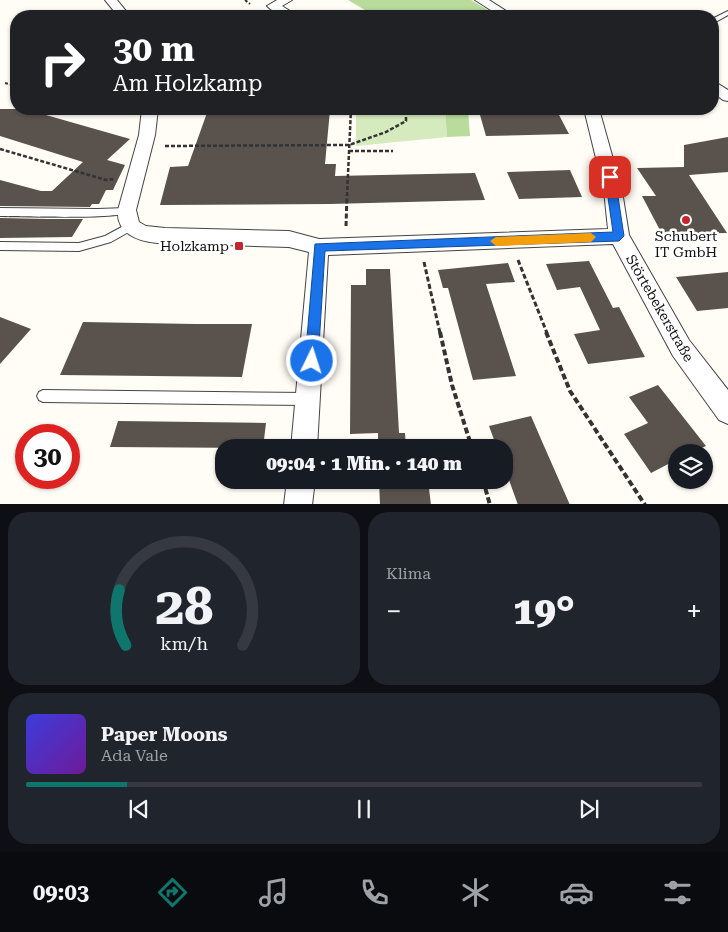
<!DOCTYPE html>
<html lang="de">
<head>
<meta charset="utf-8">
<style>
  :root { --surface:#171b24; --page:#20242c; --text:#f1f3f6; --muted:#9ea1a6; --line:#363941; --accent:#0f766e }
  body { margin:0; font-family:"Roboto Serif",serif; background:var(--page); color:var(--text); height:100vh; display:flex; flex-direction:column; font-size:19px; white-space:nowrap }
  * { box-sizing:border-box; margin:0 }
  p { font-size:16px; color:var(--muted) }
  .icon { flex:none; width:28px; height:28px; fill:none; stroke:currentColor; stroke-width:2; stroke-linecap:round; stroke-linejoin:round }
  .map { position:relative; height:504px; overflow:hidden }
  .side { display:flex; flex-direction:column; gap:8px; padding:8px; background:#0d0f14; flex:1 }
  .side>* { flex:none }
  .top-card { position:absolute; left:10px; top:10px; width:709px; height:105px; border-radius:20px; box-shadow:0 1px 4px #0004; background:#202124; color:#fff; overflow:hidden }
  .controls { position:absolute; left:668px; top:444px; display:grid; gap:10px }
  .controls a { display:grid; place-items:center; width:45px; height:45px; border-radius:50%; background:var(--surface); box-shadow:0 1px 4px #0004; font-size:25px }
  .speed { position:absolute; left:15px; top:424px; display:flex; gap:10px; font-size:25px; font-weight:700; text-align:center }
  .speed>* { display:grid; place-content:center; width:65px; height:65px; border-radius:50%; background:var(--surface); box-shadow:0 1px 4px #0004; line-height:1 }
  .speed .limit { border:8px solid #d22; background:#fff; color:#111 }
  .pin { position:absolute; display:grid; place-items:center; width:42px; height:42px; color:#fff; margin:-21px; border-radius:10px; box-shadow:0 2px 8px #0006 }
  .me { position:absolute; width:55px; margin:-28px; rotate:4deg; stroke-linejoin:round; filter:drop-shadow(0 0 4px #0008) }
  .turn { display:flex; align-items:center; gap:18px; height:105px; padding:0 20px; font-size:22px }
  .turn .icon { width:65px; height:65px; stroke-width:2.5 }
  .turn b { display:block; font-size:35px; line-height:42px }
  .big { font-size:38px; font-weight:800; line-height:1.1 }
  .side .tile { flex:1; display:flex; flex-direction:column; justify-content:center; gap:8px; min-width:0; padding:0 18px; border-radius:20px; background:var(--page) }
  .side .dial { align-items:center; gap:0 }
  .dial svg { height:130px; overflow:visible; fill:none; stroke:var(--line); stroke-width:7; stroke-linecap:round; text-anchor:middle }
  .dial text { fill:var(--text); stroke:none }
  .song { display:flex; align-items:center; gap:15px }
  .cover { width:60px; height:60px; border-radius:8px; background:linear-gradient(135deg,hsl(240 70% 55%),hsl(280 70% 35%)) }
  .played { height:5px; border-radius:2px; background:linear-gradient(90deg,var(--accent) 15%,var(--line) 15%) }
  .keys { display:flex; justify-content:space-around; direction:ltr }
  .heat { display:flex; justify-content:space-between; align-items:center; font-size:28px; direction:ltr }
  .side .tiles { flex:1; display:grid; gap:8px; grid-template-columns:1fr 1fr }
  .tile:last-child { grid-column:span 2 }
  .trip { position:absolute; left:215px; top:439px; width:298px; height:50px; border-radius:20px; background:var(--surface); box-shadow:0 1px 4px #0004; font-weight:800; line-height:50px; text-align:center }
  .tab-bar { display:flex; height:80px; justify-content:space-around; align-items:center; background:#090b0e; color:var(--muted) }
  .tab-bar .icon { width:35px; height:35px }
  .tab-bar .on { color:var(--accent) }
  .tab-bar b { font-size:22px; color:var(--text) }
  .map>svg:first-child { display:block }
  .green { fill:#d5ebbd }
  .forest { fill:#b9dc9c }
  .building { fill:#5a524d }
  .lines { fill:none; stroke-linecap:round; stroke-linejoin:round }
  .lane-casing { stroke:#444; stroke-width:2 }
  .street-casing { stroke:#444; stroke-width:2 }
  .path-far3 { stroke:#333; stroke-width:2; stroke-dasharray:3 2; stroke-linecap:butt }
  .path-far2 { stroke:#333; stroke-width:2.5; stroke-dasharray:4 2; stroke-linecap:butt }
  .path-far1 { stroke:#333; stroke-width:3; stroke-dasharray:5 2.5; stroke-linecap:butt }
  .path { stroke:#333; stroke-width:4; stroke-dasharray:6 3; stroke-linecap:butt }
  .lane { fill:#fff; fill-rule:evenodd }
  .street { fill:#fff; fill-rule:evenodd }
  .route { fill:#1a73e8; stroke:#114b97 }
  .slow { fill:#f59e0b }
  .poi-dot { fill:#c4262e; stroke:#fff; stroke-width:2 }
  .labels { text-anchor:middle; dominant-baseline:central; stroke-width:5; stroke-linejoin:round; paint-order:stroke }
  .poi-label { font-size:14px; fill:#111; stroke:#fff }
  .street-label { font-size:14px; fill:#111; stroke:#fff }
</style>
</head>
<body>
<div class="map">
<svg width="728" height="505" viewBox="0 0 728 505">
  <rect width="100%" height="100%" fill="#fffdf5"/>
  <path class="green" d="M356,109H445L447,137L356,146Z"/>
  <path class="forest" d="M348,0H471L498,16H375Z
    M445,109H468L470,136L447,137Z"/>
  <path class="building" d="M0,109H25L130,139L107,160L125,165L113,190H106L99,204H92L90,207L0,206V180L41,191H52L83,162L0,136Z
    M208,110H330L325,164H336L335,176L475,173L485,200L330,204L160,205L170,167L188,166Z
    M558,113L569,134L486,136L480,115Z
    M728,137V172L689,175L727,233L662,234L642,196H656L637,168L684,167V145Z
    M570,170L582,197L519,199L507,172Z
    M0,218L48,219H83L72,237L0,238Z
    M589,261L613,308L619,307L645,357L588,364L574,334L600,330L580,287L557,290L546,264Z
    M508,263L515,282L486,284L516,376L473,380L448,288H443L438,270Z
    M366,269H390L399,433H405L406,448H378V433L350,434L351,285H366Z
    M728,272V308L697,311L676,277Z
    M0,317L31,329L0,364Z
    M83,322L195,324H252L242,377L60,375Z
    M658,385L706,446L692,452H676V460L651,473L624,434L648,423L629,397Z
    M531,416L544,446L570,505H518L504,466V448H497L489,426Z
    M118,421L266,423L263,448L110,447Z
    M379,480H428L431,505H380Z"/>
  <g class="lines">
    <defs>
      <path id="lane" d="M728,11V15L712,24V19Z
        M0,208L97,209L127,208L132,211C124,220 19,216 0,216Z
        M131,222L136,226L134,229L111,242L79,251L0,250V242L79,243L105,236Z
        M43,390L308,393L312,395L314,399L312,403L308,405L43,402L39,400L37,396L39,392Z"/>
      <path id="street" d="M105,0H117L130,16H118Z
        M277,0H292L282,6L298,16C286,16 276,15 267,6Z
        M475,0H489L514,16H500Z
        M712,80L728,90V101L723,100L712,92Z
        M142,109H158L155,135L136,210L139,222L146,226L165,228L289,231L319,239L608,229L604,191L584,109H599L622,191L629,235L689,340L728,390V424L719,420L673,356L613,244L328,255L317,448H291L309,252L289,247L157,243C137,241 116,233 118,210L139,135Z
        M287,480H315L312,505H284Z"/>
    </defs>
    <use href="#lane" class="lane-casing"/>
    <use href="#street" class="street-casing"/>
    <path class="path-far3" d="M245,0L250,4
      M463,16L470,10
      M5,83L16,86"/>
    <path class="path-far2" d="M113,109L129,113
      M165,146L349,145L386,132L406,121V109
      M0,149L106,180L115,179
      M349,151H393
      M347,196L351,109"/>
    <path class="path-far1" d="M346,226L347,195
      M518,260L547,333
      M424,262L440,333"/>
    <path class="path" d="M440,332L452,385L472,448
      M546,332L570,391L645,505
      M483,480L490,505"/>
    <use href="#lane" class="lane"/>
    <use href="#street" class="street"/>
  </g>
  <path class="route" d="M610,173L615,177L624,236L619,241L325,251L318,361L316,365L312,367L307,365L305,361L315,244L613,232L605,177Z"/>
  <path class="slow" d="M591,233L596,237L591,242L496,246L490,241L496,237Z"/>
  <g class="poi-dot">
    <circle cx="686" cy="220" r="5"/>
    <rect x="234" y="241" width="10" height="10" rx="2.5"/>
  </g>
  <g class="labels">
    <g class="poi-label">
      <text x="686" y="236">Schubert<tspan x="686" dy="16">IT GmbH</tspan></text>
      <text x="229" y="246" text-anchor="end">Holzkamp</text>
    </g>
    <g class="street-label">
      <text transform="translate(660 308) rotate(60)">Störtebekerstraße</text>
    </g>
  </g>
</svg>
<div class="controls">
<a><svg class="icon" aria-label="layers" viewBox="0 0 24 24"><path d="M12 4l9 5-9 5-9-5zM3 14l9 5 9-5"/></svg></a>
</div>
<div class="speed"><div class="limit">30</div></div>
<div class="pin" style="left:610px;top:177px;background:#d93025"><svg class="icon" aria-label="arrive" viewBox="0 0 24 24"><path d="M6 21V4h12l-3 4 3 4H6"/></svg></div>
<svg class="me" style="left:312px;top:361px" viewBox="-20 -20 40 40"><circle r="17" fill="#1a73e8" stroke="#fff" stroke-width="3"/><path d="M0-11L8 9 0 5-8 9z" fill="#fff"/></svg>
<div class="trip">09:04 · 1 Min. · 140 m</div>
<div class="top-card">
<div class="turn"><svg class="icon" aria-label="right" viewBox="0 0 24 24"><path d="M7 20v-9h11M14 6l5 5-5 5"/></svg><div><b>30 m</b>Am Holzkamp</div></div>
</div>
</div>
<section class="side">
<div class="tiles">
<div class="tile dial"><svg viewBox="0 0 100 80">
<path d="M14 69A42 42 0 1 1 86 69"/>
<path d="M14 69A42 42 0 0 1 10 35" stroke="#0f766e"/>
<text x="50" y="56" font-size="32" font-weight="700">28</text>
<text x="50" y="72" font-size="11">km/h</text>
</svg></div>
<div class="tile"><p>Klima</p>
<div class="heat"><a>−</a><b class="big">19°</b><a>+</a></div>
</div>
<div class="tile">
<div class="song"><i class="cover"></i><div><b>Paper Moons</b><p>Ada Vale</p></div></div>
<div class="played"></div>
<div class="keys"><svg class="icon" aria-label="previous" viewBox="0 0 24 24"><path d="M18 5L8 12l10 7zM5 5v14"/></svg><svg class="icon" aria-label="pause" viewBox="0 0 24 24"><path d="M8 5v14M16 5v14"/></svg><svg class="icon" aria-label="next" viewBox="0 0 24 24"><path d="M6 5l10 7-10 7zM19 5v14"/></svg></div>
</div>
</div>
</section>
<nav class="tab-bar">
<b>09:03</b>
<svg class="icon on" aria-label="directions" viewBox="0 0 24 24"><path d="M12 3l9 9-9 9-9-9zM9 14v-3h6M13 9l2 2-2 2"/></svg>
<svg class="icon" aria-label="music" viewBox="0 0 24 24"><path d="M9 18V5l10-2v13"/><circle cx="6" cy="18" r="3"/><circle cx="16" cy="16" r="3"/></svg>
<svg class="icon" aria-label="phone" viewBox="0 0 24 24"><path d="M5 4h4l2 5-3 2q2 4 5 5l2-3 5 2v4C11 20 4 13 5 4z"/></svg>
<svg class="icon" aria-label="climate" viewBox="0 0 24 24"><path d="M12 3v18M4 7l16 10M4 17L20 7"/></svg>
<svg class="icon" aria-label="car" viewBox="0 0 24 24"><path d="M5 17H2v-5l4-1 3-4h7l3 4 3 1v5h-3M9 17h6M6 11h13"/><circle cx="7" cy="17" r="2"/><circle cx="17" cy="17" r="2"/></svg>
<svg class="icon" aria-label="filters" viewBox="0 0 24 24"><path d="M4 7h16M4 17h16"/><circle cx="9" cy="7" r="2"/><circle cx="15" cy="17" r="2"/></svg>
</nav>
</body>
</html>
